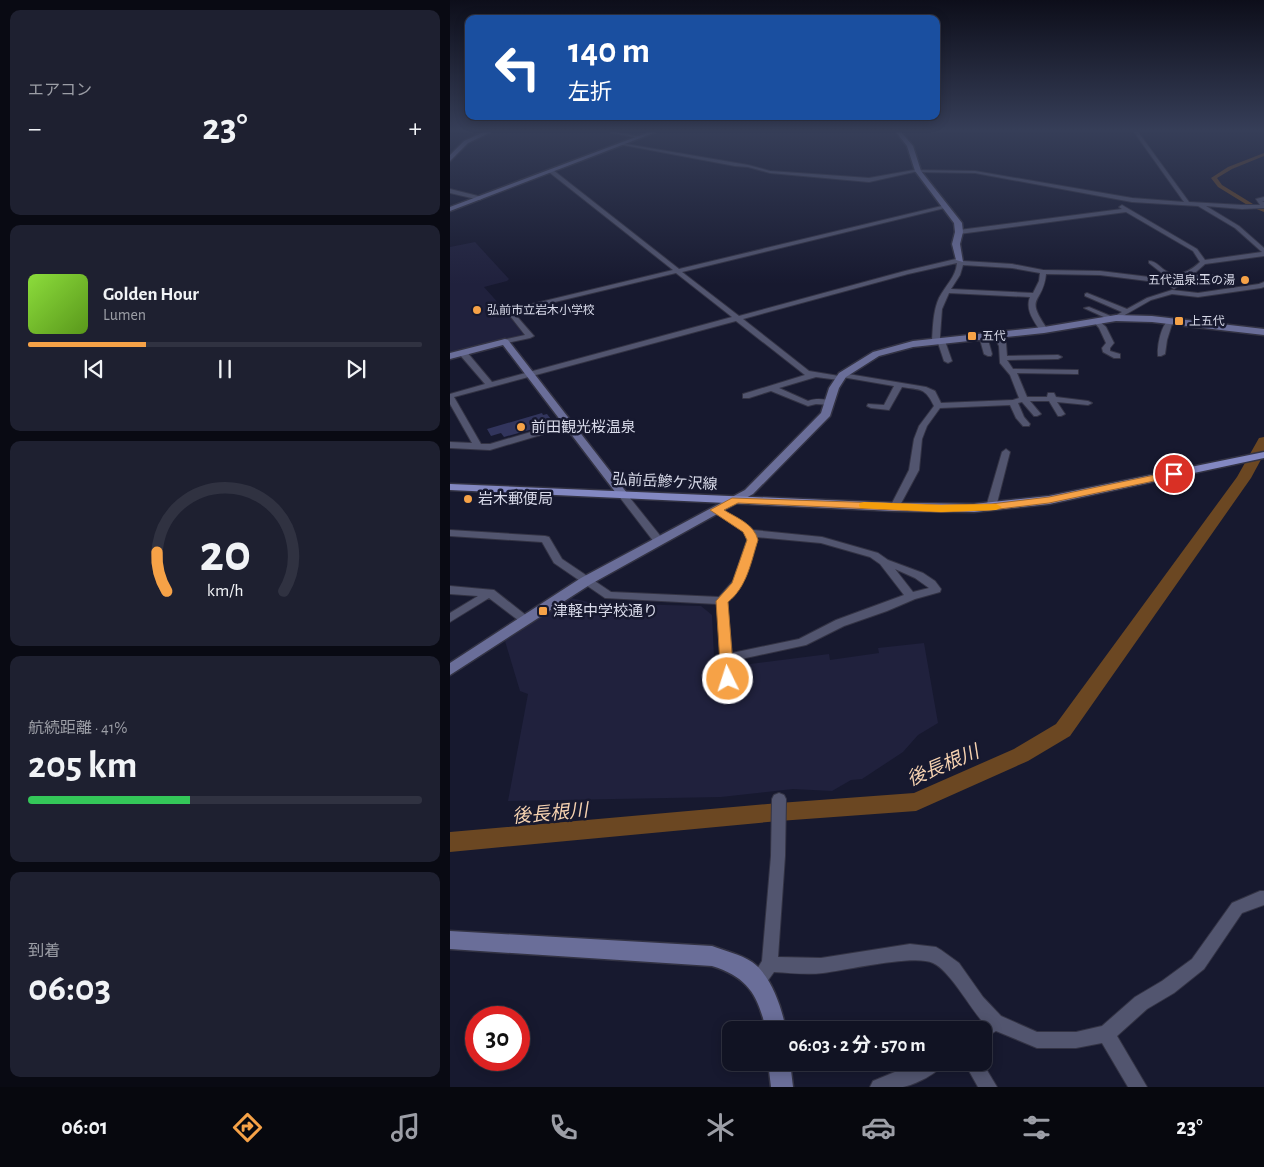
<!DOCTYPE html>
<html lang="ja">
<head>
<meta charset="utf-8">
<style>
  :root { --surface:#111323; --page:#1e2030; --text:#f1f3f6; --muted:#9c9ea6; --line:#303241; --accent:#f6a247 }
  body { margin:0; font-family:"Alegreya Sans","Noto Sans JP",sans-serif; background:var(--page); color:var(--text); height:100vh; display:flex; flex-direction:column; font-size:19px; white-space:nowrap }
  * { box-sizing:border-box; margin:0 }
  p { font-size:16px; color:var(--muted) }
  .icon { flex:none; width:28px; height:28px; fill:none; stroke:currentColor; stroke-width:2; stroke-linecap:round; stroke-linejoin:round }
  .map { position:relative; flex:1; overflow:hidden }
  .panel { display:flex; flex-direction:column; gap:10px; padding:10px; background:#090a13; width:450px }
  .panel>* { flex:none }
  .guide { position:absolute; left:15px; top:15px; width:475px; height:105px; border-radius:10px; box-shadow:0 2px 12px #0003,0 0 0 1px var(--line); background:#1a4fa0; color:#fff; overflow:hidden }
  .speed { position:absolute; left:15px; top:1006px; display:flex; gap:10px; font-size:25px; font-weight:700; text-align:center }
  .speed>* { display:grid; place-content:center; width:65px; height:65px; border-radius:50%; background:var(--surface); box-shadow:0 2px 12px #0003,0 0 0 1px var(--line); line-height:1 }
  .speed .limit { border:8px solid #d22; background:#fff; color:#111 }
  .pin { position:absolute; display:grid; place-items:center; width:42px; height:42px; color:#fff; margin:-21px; border:2px solid #fff; border-radius:50%; box-shadow:0 1px 5px #0007 }
  .me { position:absolute; width:55px; margin:-28px; rotate:356deg; stroke-linejoin:round; filter:drop-shadow(0 0 4px #0008) }
  .turn { display:flex; align-items:center; gap:18px; height:105px; padding:0 20px; font-size:22px }
  .turn .icon { width:65px; height:65px; stroke-width:2.5 }
  .turn b { display:block; font-size:35px; line-height:42px }
  .big { font-size:38px; font-weight:700; line-height:1.1 }
  .panel .widget { flex:1; display:flex; flex-direction:column; justify-content:center; gap:8px; min-width:0; padding:0 18px; border-radius:10px; background:var(--page) }
  .panel .dial { align-items:center; gap:0 }
  .dial svg { height:130px; overflow:visible; fill:none; stroke:var(--line); stroke-width:7; stroke-linecap:round; text-anchor:middle }
  .dial text { fill:var(--text); stroke:none }
  .song { display:flex; align-items:center; gap:15px }
  .cover { width:60px; height:60px; border-radius:8px; background:linear-gradient(135deg,hsl(90 70% 55%),hsl(90 70% 35%)) }
  .played { height:5px; border-radius:2px; background:linear-gradient(90deg,var(--accent) 30%,var(--line) 30%) }
  .keys { display:flex; justify-content:space-around; direction:ltr }
  .heat { display:flex; justify-content:space-between; align-items:center; font-size:28px; direction:ltr }
  .charge { height:8px; border-radius:4px; background:linear-gradient(90deg,#34c759 41%,var(--line) 0) }
  .trip { position:absolute; left:272px; top:1021px; width:270px; height:50px; border-radius:10px; background:var(--surface); box-shadow:0 2px 12px #0003,0 0 0 1px var(--line); font-weight:700; line-height:50px; text-align:center }
  .menu { display:flex; height:80px; justify-content:space-around; align-items:center; background:#07080e; color:var(--muted) }
  .menu .icon { width:35px; height:35px }
  .menu .active { color:var(--accent) }
  .menu b { font-size:22px; color:var(--text) }
  main { display:flex; flex:1; min-height:0 }
  .map>svg:first-child { display:block }
  .built { fill:#20213d }
  .lines { fill:none; stroke-linecap:round; stroke-linejoin:round }
  .canal { fill:#6b4722; fill-rule:evenodd }
  .river { fill:#6b4722; fill-rule:evenodd }
  .building { fill:#32355d }
  .street-casing { stroke:#334; stroke-width:2 }
  .secondary-casing { stroke:#334; stroke-width:3 }
  .primary-casing { stroke:#334; stroke-width:3 }
  .street { fill:#52556f; fill-rule:evenodd }
  .secondary { fill:#6a6e99; fill-rule:evenodd }
  .primary { fill:#8388c2; fill-rule:evenodd }
  .route { fill:#f6a247; stroke:#a0692e }
  .slow { fill:#f59e0b }
  .poi-dot { fill:#f6a247; stroke:#17192f; stroke-width:2 }
  .labels { text-anchor:middle; dominant-baseline:central; stroke-width:5; stroke-linejoin:round; paint-order:stroke }
  .far-poi-label { font-size:12px; fill:#d8dae9; stroke:#17192f; text-anchor:start }
  .poi-label { font-size:15px; fill:#d8dae9; stroke:#17192f; text-anchor:start }
  .street-label { font-size:15px; fill:#d8dae9; stroke:#17192f }
  .near-water-label { font-size:19px; font-style:italic; fill:#f6d2b0; stroke:#17192f }
</style>
</head>
<body>
<main>
<section class="panel">
<div class="widget"><p>エアコン</p>
<div class="heat"><a>−</a><b class="big">23°</b><a>+</a></div>
</div>
<div class="widget">
<div class="song"><i class="cover"></i><div><b>Golden Hour</b><p>Lumen</p></div></div>
<div class="played"></div>
<div class="keys"><svg class="icon" aria-label="previous" viewBox="0 0 24 24"><path d="M18 5L8 12l10 7zM5 5v14"/></svg><svg class="icon" aria-label="pause" viewBox="0 0 24 24"><path d="M8 5v14M16 5v14"/></svg><svg class="icon" aria-label="next" viewBox="0 0 24 24"><path d="M6 5l10 7-10 7zM19 5v14"/></svg></div>
</div>
<div class="widget dial"><svg viewBox="0 0 100 80">
<path d="M14 69A42 42 0 1 1 86 69"/>
<path d="M14 69A42 42 0 0 1 8 45" stroke="#f6a247"/>
<text x="50" y="56" font-size="32" font-weight="700">20</text>
<text x="50" y="72" font-size="11">km/h</text>
</svg></div>
<div class="widget"><p>航続距離 · 41%</p><b class="big">205 km</b><div class="charge"></div></div>
<div class="widget"><p>到着</p><b class="big">06:03</b></div>
</section>
<div class="map">
<svg width="814" height="1087" viewBox="0 0 814 1087">
  <rect width="100%" height="100%" fill="#17192f"/>
  <path class="built" d="M25,242L59,279L57,281L34,287L76,334L0,355V247Z
    M121,598L143,603L251,606L262,615L264,657L283,659L284,666L379,654L380,660L429,653L428,648L474,643L488,723L468,735L453,752L412,779L401,780L382,791L343,789L271,797L58,801L78,694L70,691L55,641Z"/>
  <g class="lines">
    <path class="canal" d="M814,153V156L782,169L767,178L772,185L803,204V206H799L768,187L761,178L778,167Z
      M806,205L814,208V212L804,208L803,207Z"/>
    <path class="river" d="M814,437V454L801,478L620,736L578,761L466,811L329,821L0,852V832L329,803L464,793L564,749L606,724L787,477L809,438Z"/>
  </g>
  <path class="building" d="M92,413L93,415L97,414L104,423L54,437L51,433L41,436L37,429Z"/>
  <g class="lines">
    <defs>
      <path id="street" d="M158,132H165L191,137L189,138Z
        M684,132H688L739,202L792,205H810L806,199L814,197V201H812L814,202V208L792,209L756,206L789,226L814,248V256L755,264L746,272L737,275H781L784,277L781,279H731L727,287L724,289L721,287L722,284L650,275L596,274C593,305 573,295 598,330L594,332H591C584,321 575,310 580,297L499,293L492,309L490,336V339L495,341L502,361L498,363L494,361L488,343L482,341C483,327 483,311 489,298C495,286 506,277 507,263L458,274L293,319L359,371L389,376L392,373L476,387L485,391L491,403L563,400L569,398L560,375L550,363L549,346L543,335L547,333H550L556,343L557,356L608,355L612,357L608,359L557,360L563,369L628,370V374H625L567,373L577,397H597L598,393H604L606,397L638,401L642,403L638,405L607,402L615,414L611,416H608L599,401H580L591,414L587,416H584L572,402L568,403L574,417L580,424L579,426H573L566,418L560,405L490,408L477,426L472,439L469,470L448,509L445,510L440,507L459,470L464,439L469,426L484,406C475,387 470,390 452,387L439,410L421,408L417,406L418,404L434,405L444,386L392,377V380H389L366,377L329,388L358,401C366,398 374,399 382,401V405L366,404L358,406L321,391L299,398H293V394L355,375L286,321L4,397L31,444H40L118,421L122,424L121,426L40,450L0,448V442L22,443L0,404V394L35,384L10,355V351H16L42,382L282,317L226,273L63,312L84,336L80,338L52,344V340L75,335L57,312V310L223,270L99,172V170H103L229,269L496,205L499,207L232,272L289,316L455,271L510,258L513,261L562,264L593,270L650,271L724,280L725,278L713,274L699,263V261C705,261 708,265 713,269C726,279 739,272 750,262L743,251L676,212L509,234L506,232L509,230L672,209L669,207L672,205L747,249L755,260L812,252L785,228L748,206L682,202L525,173L464,172L419,182L320,173L298,167L285,166L168,144L170,143L298,165L320,171L419,178L464,170L525,171L682,198L734,202ZM513,265L562,268L590,273L589,281L583,293L501,289L510,275Z
        M0,189L32,197L33,198L30,200L0,193Z
        M814,282V287L811,288L748,297L722,294L701,300L666,320L658,319L634,308L639,307L663,317L672,312L635,296V294L637,293L677,309L697,298L722,290L748,293L809,284Z
        M720,319L723,321L717,340L715,354L711,356H708C707,346 711,324 720,319Z
        M644,320H648L656,327L664,343L660,348V351L670,354V358H664L653,352L652,348L656,343L649,328L643,321Z
        M530,334L537,336L542,354L541,356H538L534,354L529,336Z
        M556,449L560,452L546,507L541,510L538,509L536,507L552,452Z
        M173,492L176,493L212,538L213,540L212,542H204L168,495Z
        M266,507L300,527L303,530L372,537L428,553L438,560L473,573L485,581L491,589L490,592L465,599L437,611L394,626L356,645L282,661L284,679L282,682L278,683L274,682L272,679L267,604L155,598L104,563L92,542L0,536V530L95,536L99,537L112,559L161,592L269,597L283,581L297,540L294,531L263,512L261,510L263,508ZM306,537L371,543L420,557L430,564L454,595L386,620L349,639L282,653L277,602C295,585 300,562 307,540ZM445,569L465,578L479,588L463,592Z
        M0,586L44,590L82,620L80,623H72L39,598L0,622V613L28,596L0,594Z
        M329,793L334,795L336,799L335,856L328,957L371,958L460,944L486,947L491,950L509,963L533,997L551,1016L587,1032H626L652,1026L685,997L712,981L742,959L782,903L810,891H814V905L792,913L754,969L724,993L697,1009L667,1036L697,1087H678L652,1043L626,1048H587L546,1031L534,1038V1030H525L527,1024L532,1021C519,1006 499,970 483,963C465,954 397,970 373,973C358,975 340,973 324,972L314,986L308,988L302,986L300,980L312,961L321,856L322,799L324,795Z
        M469,1062H494C490,1073 464,1085 453,1087C443,1087 431,1087 420,1087L423,1081Z
        M514,1062H532L547,1087H528Z"/>
      <path id="secondary" d="M34,132H41L18,143L0,161V155L14,141Z
        M199,132H206L0,211V207Z
        M446,132H451L463,146L471,171L512,223L513,232L510,244L513,262L506,260L502,244L505,232L504,223L465,171L457,146Z
        M666,315L702,316L814,329V335L702,322L666,321L594,333L463,347L429,356L396,377L389,388L380,416L303,494L141,584L0,675V663L131,578L295,490L371,413L379,388L389,373L423,352L463,341L594,327Z
        M55,339L58,340L177,493L179,495L177,497H169L53,345L0,359V353Z
        M0,931L262,946C275,951 290,954 302,962C321,975 332,1008 336,1030H316C308,994 297,977 262,966L0,949Z
        M318,1062H340L343,1087H321Z"/>
      <path id="primary" d="M814,452V458L599,504L524,512L445,511L0,490V484L445,503L524,504L599,496Z"/>
    </defs>
    <use href="#street" class="street-casing"/>
    <use href="#secondary" class="secondary-casing"/>
    <use href="#primary" class="primary-casing"/>
    <use href="#street" class="street"/>
    <use href="#secondary" class="secondary"/>
    <use href="#primary" class="primary"/>
  </g>
  <linearGradient id="sky" x2="0" y2="1"><stop stop-color="#0d0e1a"/><stop offset="0.46" stop-color="#363e58"/><stop offset="1" stop-color="#363e58" stop-opacity="0"/></linearGradient>
  <rect width="814" height="284" fill="url(#sky)"/>
  <path class="route" d="M724,471L728,472L730,474L728,476L599,503L541,510L491,512L288,503L274,510C287,518 304,524 308,540C301,562 297,587 278,602L284,679L283,683H273L271,679L266,601L282,583L297,540L293,532L260,510L282,498L491,505L541,504L599,497Z"/>
  <path class="slow" d="M414,502L491,505L546,504L552,507L546,510L491,512L410,508L409,505L410,503Z"/>
  <g class="poi-dot">
    <circle cx="795" cy="280" r="5"/>
    <circle cx="27" cy="310" r="5"/>
    <rect x="724" y="316" width="10" height="10" rx="2.5"/>
    <rect x="517" y="331" width="10" height="10" rx="2.5"/>
    <circle cx="71" cy="427" r="5"/>
    <circle cx="18" cy="499" r="5"/>
    <rect x="88" y="606" width="10" height="10" rx="2.5"/>
  </g>
  <g class="labels">
    <g class="far-poi-label">
      <text x="785" y="280" text-anchor="end">五代温泉;玉の湯</text>
      <text x="37" y="310">弘前市立岩木小学校</text>
      <text x="739" y="321">上五代</text>
      <text x="532" y="336">五代</text>
    </g>
    <g class="poi-label">
      <text x="81" y="427">前田観光桜温泉</text>
      <text x="28" y="499">岩木郵便局</text>
      <text x="103" y="611">津軽中学校通り</text>
    </g>
    <g class="street-label">
      <text transform="translate(215 482) rotate(3)">弘前岳鰺ケ沢線</text>
    </g>
    <g class="near-water-label">
      <text transform="translate(493 766) rotate(-23)">後長根川</text>
      <text transform="translate(100 814) rotate(-5)">後長根川</text>
    </g>
  </g>
</svg>
<div class="speed"><div class="limit">30</div></div>
<div class="pin" style="left:724px;top:474px;background:#d93025"><svg class="icon" aria-label="arrive" viewBox="0 0 24 24"><path d="M6 21V4h12l-3 4 3 4H6"/></svg></div>
<svg class="me" style="left:278px;top:679px" viewBox="-20 -20 40 40"><circle r="17" fill="#f6a247" stroke="#fff" stroke-width="3"/><path d="M0-11L8 9 0 5-8 9z" fill="#fff"/></svg>
<div class="trip">06:03 · 2 分 · 570 m</div>
<div class="guide">
<div class="turn"><svg class="icon" aria-label="left" viewBox="0 0 24 24"><path d="M17 20v-9H6M10 6l-5 5 5 5"/></svg><div><b>140 m</b>左折</div></div>
</div>
</div>
</main>
<nav class="menu">
<b>06:01</b>
<svg class="icon active" aria-label="directions" viewBox="0 0 24 24"><path d="M12 3l9 9-9 9-9-9zM9 14v-3h6M13 9l2 2-2 2"/></svg>
<svg class="icon" aria-label="music" viewBox="0 0 24 24"><path d="M9 18V5l10-2v13"/><circle cx="6" cy="18" r="3"/><circle cx="16" cy="16" r="3"/></svg>
<svg class="icon" aria-label="phone" viewBox="0 0 24 24"><path d="M5 4h4l2 5-3 2q2 4 5 5l2-3 5 2v4C11 20 4 13 5 4z"/></svg>
<svg class="icon" aria-label="climate" viewBox="0 0 24 24"><path d="M12 3v18M4 7l16 10M4 17L20 7"/></svg>
<svg class="icon" aria-label="car" viewBox="0 0 24 24"><path d="M5 17H2v-5l4-1 3-4h7l3 4 3 1v5h-3M9 17h6M6 11h13"/><circle cx="7" cy="17" r="2"/><circle cx="17" cy="17" r="2"/></svg>
<svg class="icon" aria-label="filters" viewBox="0 0 24 24"><path d="M4 7h16M4 17h16"/><circle cx="9" cy="7" r="2"/><circle cx="15" cy="17" r="2"/></svg>
<b>23°</b>
</nav>
</body>
</html>
